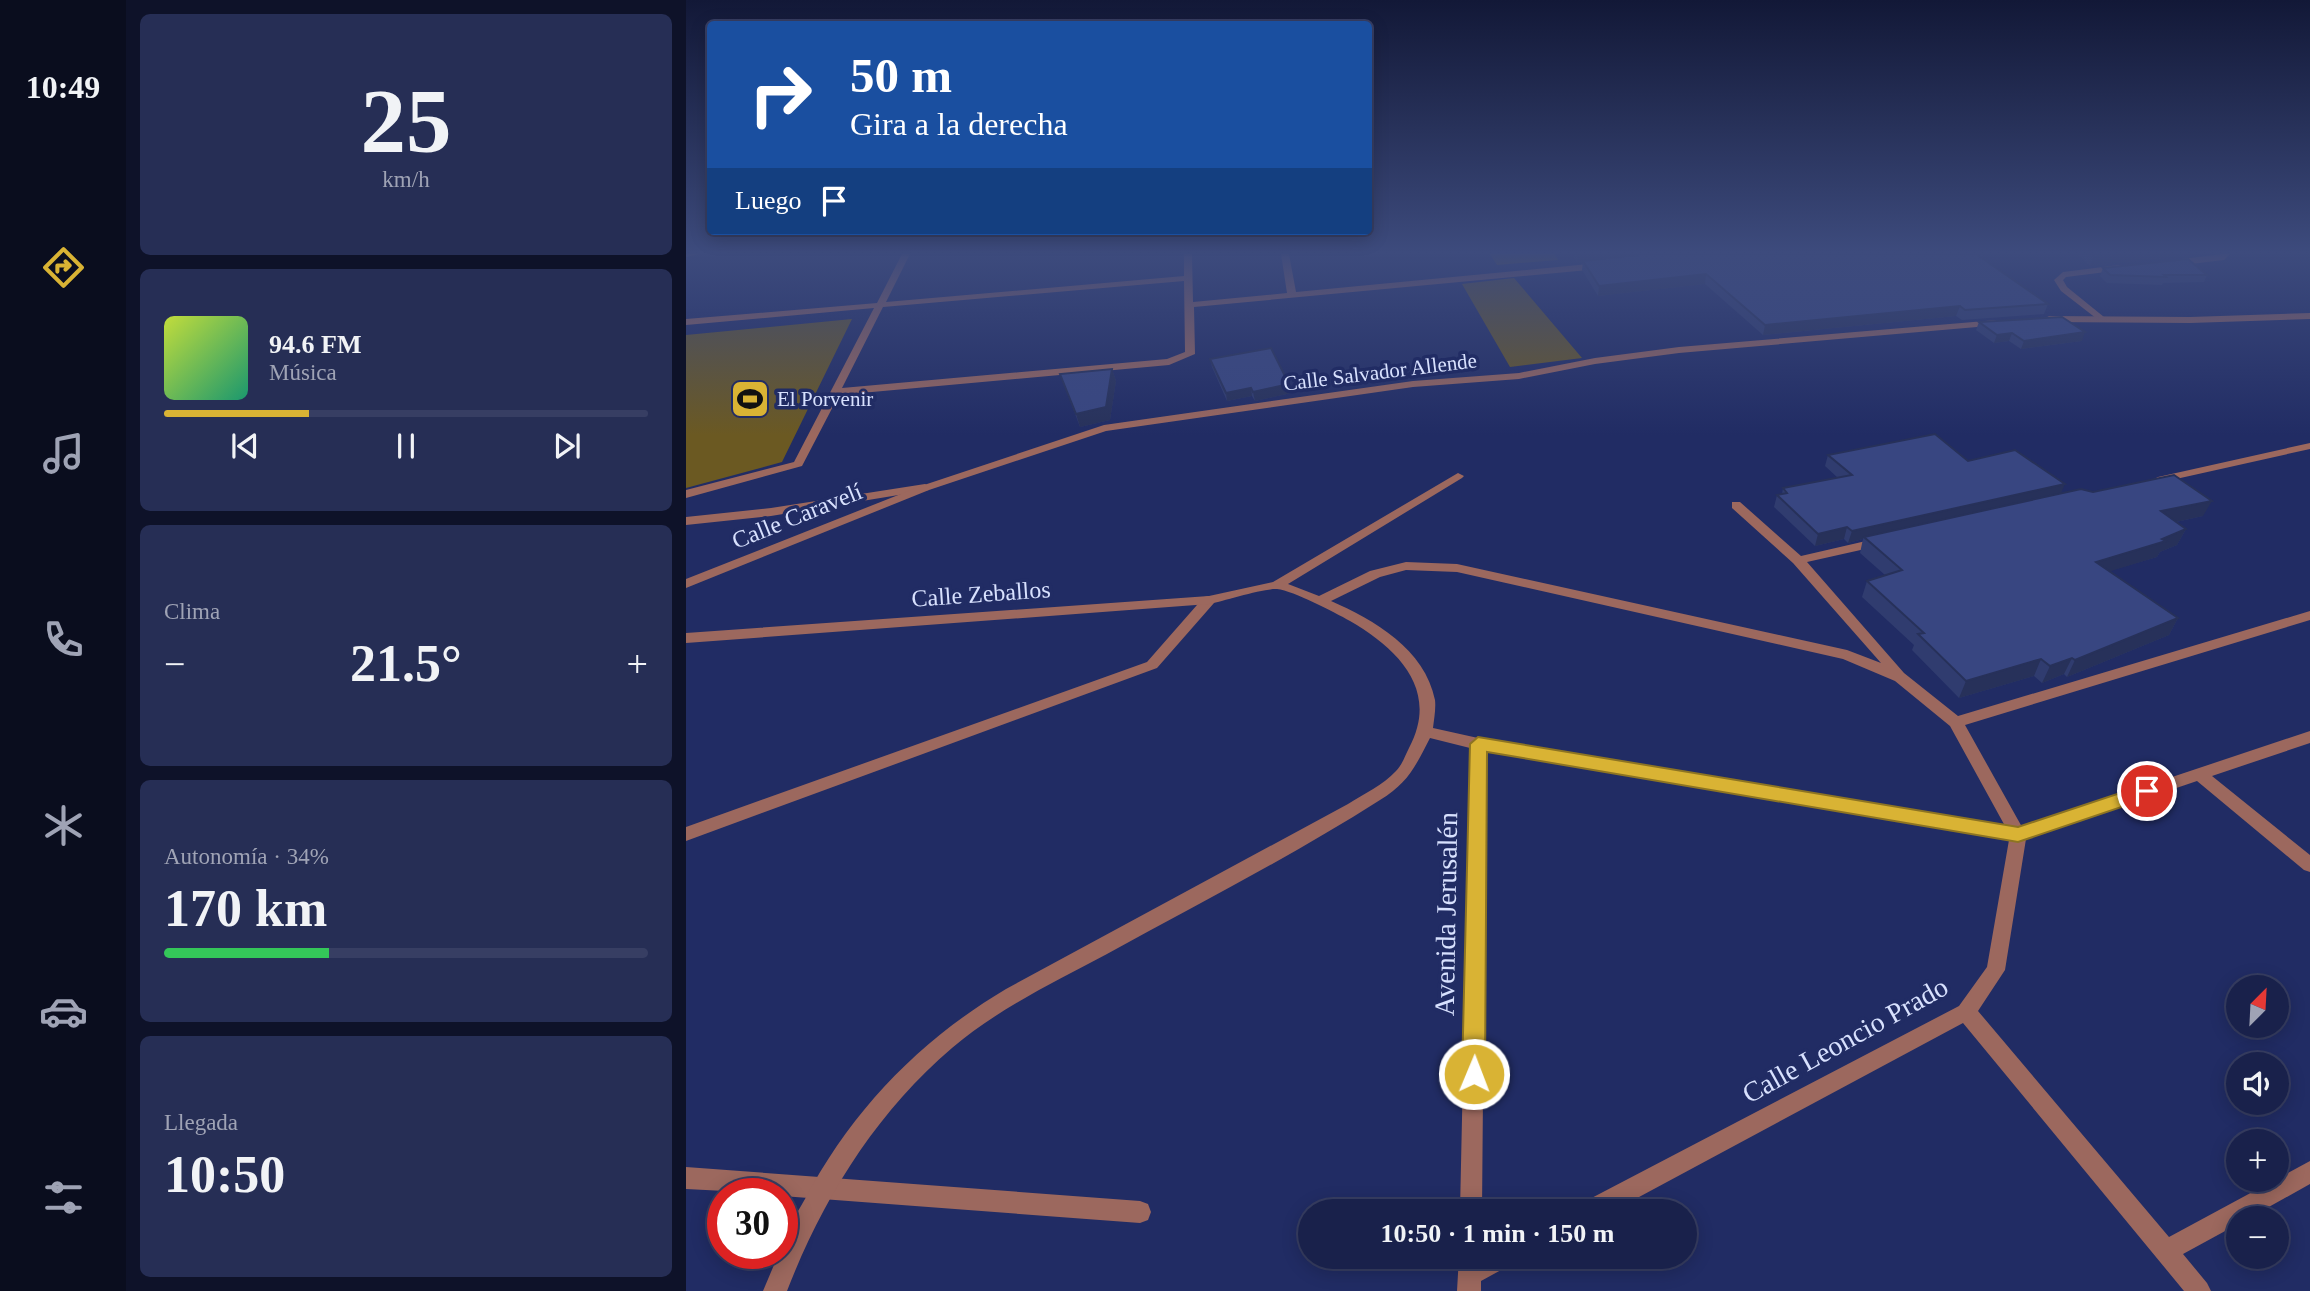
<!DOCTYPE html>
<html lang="es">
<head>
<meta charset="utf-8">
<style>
  :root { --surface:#19214b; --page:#262e55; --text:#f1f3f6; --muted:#9fa3b5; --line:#373e63; --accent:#d9b334 }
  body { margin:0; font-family:Georgia,serif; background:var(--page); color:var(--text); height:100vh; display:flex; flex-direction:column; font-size:26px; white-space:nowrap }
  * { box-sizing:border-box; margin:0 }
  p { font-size:23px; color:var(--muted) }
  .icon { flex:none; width:38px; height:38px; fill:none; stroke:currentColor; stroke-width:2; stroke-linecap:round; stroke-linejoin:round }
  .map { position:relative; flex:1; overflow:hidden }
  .panel { display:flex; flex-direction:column; gap:14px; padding:14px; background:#0e1229; width:560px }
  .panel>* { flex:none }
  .guide { position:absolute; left:21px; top:21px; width:665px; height:214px; border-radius:7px; box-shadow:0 4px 18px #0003,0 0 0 2px var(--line); background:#1a4fa0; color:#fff; overflow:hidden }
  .needle { width:46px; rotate:24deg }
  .tools { position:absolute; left:1540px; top:975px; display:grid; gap:14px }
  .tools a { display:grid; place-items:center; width:63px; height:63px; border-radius:50%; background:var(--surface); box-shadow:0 4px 18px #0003,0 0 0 2px var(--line); font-size:35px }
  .speed { position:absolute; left:21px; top:1178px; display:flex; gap:14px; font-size:35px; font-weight:700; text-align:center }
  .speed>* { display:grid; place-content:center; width:91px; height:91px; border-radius:50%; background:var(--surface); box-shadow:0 4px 18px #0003,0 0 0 2px var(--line); line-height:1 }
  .speed .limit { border:10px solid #d22; background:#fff; color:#111 }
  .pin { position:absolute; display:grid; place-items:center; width:60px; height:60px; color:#fff; margin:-30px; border:4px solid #fff; border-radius:50%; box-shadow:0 2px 7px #0007 }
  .me { position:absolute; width:77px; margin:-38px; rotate:1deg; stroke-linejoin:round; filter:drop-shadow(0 0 5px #0008) }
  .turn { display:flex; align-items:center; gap:24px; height:147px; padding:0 28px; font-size:32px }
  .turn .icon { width:91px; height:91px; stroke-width:2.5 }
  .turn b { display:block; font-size:49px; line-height:60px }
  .then { display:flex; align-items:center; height:66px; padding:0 28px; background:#0003; gap:14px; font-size:26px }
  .big { font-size:52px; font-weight:600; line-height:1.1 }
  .panel .tile { flex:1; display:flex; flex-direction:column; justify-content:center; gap:10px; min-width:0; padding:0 24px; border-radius:10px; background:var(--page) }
  .panel .dial { align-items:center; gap:0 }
  .dial b { font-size:91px; line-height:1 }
  .song { display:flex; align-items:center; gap:21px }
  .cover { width:84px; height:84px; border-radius:10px; background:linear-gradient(135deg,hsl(70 70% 55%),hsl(160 70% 35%)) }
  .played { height:7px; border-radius:4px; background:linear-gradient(90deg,var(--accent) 30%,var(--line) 30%) }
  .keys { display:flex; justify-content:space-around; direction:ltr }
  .heat { display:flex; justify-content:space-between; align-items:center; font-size:38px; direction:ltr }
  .charge { height:10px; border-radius:5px; background:linear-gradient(90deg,#34c759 34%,var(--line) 0) }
  .trip { position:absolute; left:612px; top:1199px; width:399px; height:70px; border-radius:35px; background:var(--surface); box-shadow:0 4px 18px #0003,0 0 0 2px var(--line); font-weight:600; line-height:70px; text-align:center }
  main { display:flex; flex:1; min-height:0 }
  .tabs { display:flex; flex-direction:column; width:126px; justify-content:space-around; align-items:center; background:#0a0d1e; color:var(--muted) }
  .tabs .icon { width:49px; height:49px }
  .tabs .on { color:var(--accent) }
  .tabs b { font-size:32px; color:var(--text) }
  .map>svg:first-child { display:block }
  .green { fill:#6b5922 }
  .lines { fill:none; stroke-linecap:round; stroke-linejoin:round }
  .service { fill:#9c685e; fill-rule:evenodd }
  .minor { fill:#9c685e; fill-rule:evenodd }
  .tertiary { fill:#9c685e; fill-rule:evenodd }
  .wall { fill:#303c6f }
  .shaded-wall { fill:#27315a }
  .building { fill:#384681; stroke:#27315a; stroke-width:2 }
  .route { fill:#d9b334; stroke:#8d7422; stroke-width:2 }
  .labels { text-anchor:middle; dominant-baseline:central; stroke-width:7; stroke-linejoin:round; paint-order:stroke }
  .far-street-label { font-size:21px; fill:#d8e1fe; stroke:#212c64 }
  .far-poi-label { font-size:21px; fill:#d8e1fe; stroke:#212c64; text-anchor:start }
  .street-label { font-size:24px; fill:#d8e1fe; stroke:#212c64 }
  .near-street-label { font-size:28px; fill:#d8e1fe; stroke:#212c64 }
</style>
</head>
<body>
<main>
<nav class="tabs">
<b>10:49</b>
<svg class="icon on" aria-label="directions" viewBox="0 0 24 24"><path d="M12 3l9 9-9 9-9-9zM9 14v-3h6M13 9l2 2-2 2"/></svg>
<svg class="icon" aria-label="music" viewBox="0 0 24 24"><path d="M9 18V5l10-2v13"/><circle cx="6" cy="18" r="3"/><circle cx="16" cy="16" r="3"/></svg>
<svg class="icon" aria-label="phone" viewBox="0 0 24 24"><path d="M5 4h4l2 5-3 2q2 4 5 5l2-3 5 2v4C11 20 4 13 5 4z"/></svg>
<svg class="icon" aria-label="climate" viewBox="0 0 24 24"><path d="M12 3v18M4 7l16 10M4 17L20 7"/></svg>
<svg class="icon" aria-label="car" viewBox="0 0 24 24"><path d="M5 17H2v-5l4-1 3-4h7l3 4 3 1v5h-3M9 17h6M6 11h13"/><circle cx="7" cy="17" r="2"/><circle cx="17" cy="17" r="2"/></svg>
<svg class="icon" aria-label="filters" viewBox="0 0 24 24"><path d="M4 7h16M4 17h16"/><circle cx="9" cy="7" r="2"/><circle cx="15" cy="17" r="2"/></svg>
</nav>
<section class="panel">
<div class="tile dial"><b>25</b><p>km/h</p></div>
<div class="tile">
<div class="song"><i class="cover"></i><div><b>94.6 FM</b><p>Música</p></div></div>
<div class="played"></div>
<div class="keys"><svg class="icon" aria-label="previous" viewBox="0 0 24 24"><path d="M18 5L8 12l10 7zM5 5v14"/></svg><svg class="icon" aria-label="pause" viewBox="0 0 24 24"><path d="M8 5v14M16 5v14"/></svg><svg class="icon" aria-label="next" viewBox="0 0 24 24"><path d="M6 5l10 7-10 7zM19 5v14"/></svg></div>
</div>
<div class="tile"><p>Clima</p>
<div class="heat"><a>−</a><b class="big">21.5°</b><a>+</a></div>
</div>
<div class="tile"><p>Autonomía · 34%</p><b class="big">170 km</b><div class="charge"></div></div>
<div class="tile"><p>Llegada</p><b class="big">10:50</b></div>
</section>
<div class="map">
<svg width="1624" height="1291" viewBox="0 0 1624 1291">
  <rect width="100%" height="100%" fill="#212c64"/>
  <path class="green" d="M804,254H869L872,260L811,265Z
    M828,278L896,358L824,367L776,284Z
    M166,319L96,462L0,488V335Z"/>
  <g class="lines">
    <path class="service" d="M523,596L530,600L528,603L471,668L0,841V827L461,662L518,597Z
      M0,1167L454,1201L462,1204L465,1212L462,1220L454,1223L96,1196V1194L0,1189Z"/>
    <path class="minor" d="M0,254H14L0,257Z
      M216,254H224L200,302L498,276V254H506L507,302L601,293L595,254H603L610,292L913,263L917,266L913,269L508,307L509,354L483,365L153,395L116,466L0,498V490L108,462L188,308L0,325V319L191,303ZM498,281L499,352L481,359L156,388L197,307Z
      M1536,254H1544L1538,260L1488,266L1484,263L1488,260Z
      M1433,265L1436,266V270L1380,277L1377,280L1381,287L1418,317L1420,319L1415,322L1375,291L1368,280L1377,272Z
      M1624,443V449L1472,483L1466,480L1472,477Z
      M772,473L778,476L776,478L602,584L633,596L684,571L720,562L771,564L1161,650L1195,663L1107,563L1046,508V502H1054L1115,556L1193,538L1197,539L1199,542L1197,545L1121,562L1218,673L1272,716L1624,611V620L1279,725L1336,827L1624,731V743L1526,776L1624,855V872L1618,870L1511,781L1340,839L1319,970L1292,1011L1483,1237L1624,1161V1184L1563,1218H1552V1224L1497,1254L1521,1283L1525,1291H1498L1277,1023L927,1211H893L896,1203L1273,1006L1301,967L1323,840L800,751L796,1211H774L784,748L744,738C729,767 722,783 694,800C606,856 512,904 421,954C368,982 312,1009 266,1048C190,1113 137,1198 101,1291H77L93,1253H96C96,1235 110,1215 119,1199C166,1110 234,1040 320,989L662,804C678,794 697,785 710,771C716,765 719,756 723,748C754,690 712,649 664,621C648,612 608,591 591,589C579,588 537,601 523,604L0,643V633L523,596L587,582ZM720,570L771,572L1157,659L1209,681L1264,726L1319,826L792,738L747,728C748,719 750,709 749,700C739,649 688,620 645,601L694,577Z
      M239,484L243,486V490L85,516L0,525V517L85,508Z
      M773,1256H829L826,1264L795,1281V1291H771Z"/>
    <path class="tertiary" d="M1624,313V319L1504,323L1363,322L1358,319L1363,316L1504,317Z
      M1311,320L1316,323L1314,325L993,353L909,364L833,379L727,387L420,431L243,490L0,588V579L235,486L418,425L727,381L833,373L909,358L993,347Z"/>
  </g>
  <path class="wall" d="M886,254H1297L1296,259L1362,304L1358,314L1276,320L1270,316L1077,335L1019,284L912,296L896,270L897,261L891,262Z
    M1392,254H1487L1486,257L1404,266Z
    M1417,268L1521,275L1518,282L1477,283L1476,285L1421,283L1414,276Z
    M1293,322L1396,341L1335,349L1323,341L1308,343L1290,330Z
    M524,359L603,384L605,393L569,401L566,396L541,401L526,367Z
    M426,369L430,381L424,420L394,427L374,374Z
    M1142,455L1282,461L1375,493L1517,516L1490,522L1500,529L1491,545L1474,552L1471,557L1423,571L1492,618L1483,635L1381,677L1378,674L1356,683L1348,676L1273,698L1226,650L1228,645L1176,597L1181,581L1199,575L1174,553L1177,539L1162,543L1158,539L1129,546L1088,507L1091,495L1096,494L1097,488L1152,478L1139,466Z"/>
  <path class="shaded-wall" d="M892,254H969L891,262Z
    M1428,254H1487L1486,257L1404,266L1408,257Z
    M1020,274L1019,284L912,296L913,286Z
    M1274,306L1270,316L1077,335L1079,325Z
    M1399,332L1396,341L1335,349L1338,341Z
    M1326,333L1323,341L1308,343L1311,335Z
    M426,369L430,381L424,420L394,427L390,414Z
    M603,384L605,393L569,401L567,392Z
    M565,388L566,396L541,401L540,393Z
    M1379,484L1374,496L1178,537L1177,539L1162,543L1166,531Z
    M1526,501L1517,516L1467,527L1475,511Z
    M1161,527L1158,539L1129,546L1132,534Z
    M1500,529L1491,545L1474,552L1471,557L1402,578L1410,562Z
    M1492,618L1483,635L1381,677L1389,660Z
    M1386,658L1378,674L1356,683L1364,666Z
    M1355,659L1348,676L1273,698L1280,681Z"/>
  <path class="building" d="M960,254H1290L1362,304L1279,310L1274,306L1079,325L1020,274L913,286L897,261Z
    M1406,254H1428L1408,257Z
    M1502,259L1521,275H1478L1480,277L1424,275L1417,268Z
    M1376,317L1399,332L1338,341L1326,333L1311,335L1293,322Z
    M585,348L603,384L567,392L565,388L540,393L524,359Z
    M426,369L420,407L390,414L374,374Z
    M1249,434L1282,461L1329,450L1379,484L1166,531L1161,527L1132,534L1091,495L1101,493L1097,488L1166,475L1142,455Z
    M1488,475L1526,501L1475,511L1500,529L1476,539L1480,541L1410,562L1492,618L1389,660L1386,658L1364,666L1355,659L1280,681L1232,634L1238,633L1181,581L1216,570L1178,537L1395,489L1407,492Z"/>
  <linearGradient id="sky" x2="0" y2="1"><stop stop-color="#121837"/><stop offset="0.58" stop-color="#3d4b7d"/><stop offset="1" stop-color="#3d4b7d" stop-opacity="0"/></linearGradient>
  <rect width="1624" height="435" fill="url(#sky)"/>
  <path class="route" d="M792,737L1332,827L1461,784L1471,791L1468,796L1332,842L801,752L799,1074L796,1082L788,1085L779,1082L776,1074L784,744Z"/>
  <defs>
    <symbol id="stadium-square" viewBox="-11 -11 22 22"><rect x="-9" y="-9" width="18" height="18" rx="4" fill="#d9b334" stroke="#212c64"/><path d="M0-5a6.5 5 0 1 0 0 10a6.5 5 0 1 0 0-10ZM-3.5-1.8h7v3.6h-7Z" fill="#111"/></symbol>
  </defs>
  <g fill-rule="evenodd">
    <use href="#stadium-square" x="42" y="377" width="44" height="44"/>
  </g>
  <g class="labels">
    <g class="far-street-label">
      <text transform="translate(694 372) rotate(-7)">Calle Salvador Allende</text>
    </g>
    <g class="far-poi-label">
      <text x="91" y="399">El Porvenir</text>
    </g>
    <g class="street-label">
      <text transform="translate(111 516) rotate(-22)">Calle Caravelí</text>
      <text transform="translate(295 594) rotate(-4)">Calle Zeballos</text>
    </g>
    <g class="near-street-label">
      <text transform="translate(760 914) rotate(-89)">Avenida Jerusalén</text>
      <text transform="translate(1159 1040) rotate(-29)">Calle Leoncio Prado</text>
    </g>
  </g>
</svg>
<div class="tools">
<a><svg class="needle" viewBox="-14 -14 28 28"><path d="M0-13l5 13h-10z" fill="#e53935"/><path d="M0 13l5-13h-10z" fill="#9fa3b5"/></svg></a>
<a><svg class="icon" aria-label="sound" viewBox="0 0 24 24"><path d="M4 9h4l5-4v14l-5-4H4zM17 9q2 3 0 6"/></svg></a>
<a>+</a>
<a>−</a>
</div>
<div class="speed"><div class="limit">30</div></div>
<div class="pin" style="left:1461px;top:791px;background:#d93025"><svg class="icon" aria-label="arrive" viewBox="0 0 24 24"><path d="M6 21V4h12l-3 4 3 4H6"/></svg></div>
<svg class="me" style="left:788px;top:1074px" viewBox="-20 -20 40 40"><circle r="17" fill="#d9b334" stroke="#fff" stroke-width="3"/><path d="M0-11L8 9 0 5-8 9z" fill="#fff"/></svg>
<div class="trip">10:50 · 1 min · 150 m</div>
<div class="guide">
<div class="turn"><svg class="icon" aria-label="right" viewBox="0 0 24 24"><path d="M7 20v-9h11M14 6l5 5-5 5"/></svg><div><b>50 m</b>Gira a la derecha</div></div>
<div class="then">Luego<svg class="icon" aria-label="arrive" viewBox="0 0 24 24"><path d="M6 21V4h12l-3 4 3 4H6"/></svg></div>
</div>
</div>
</main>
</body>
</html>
